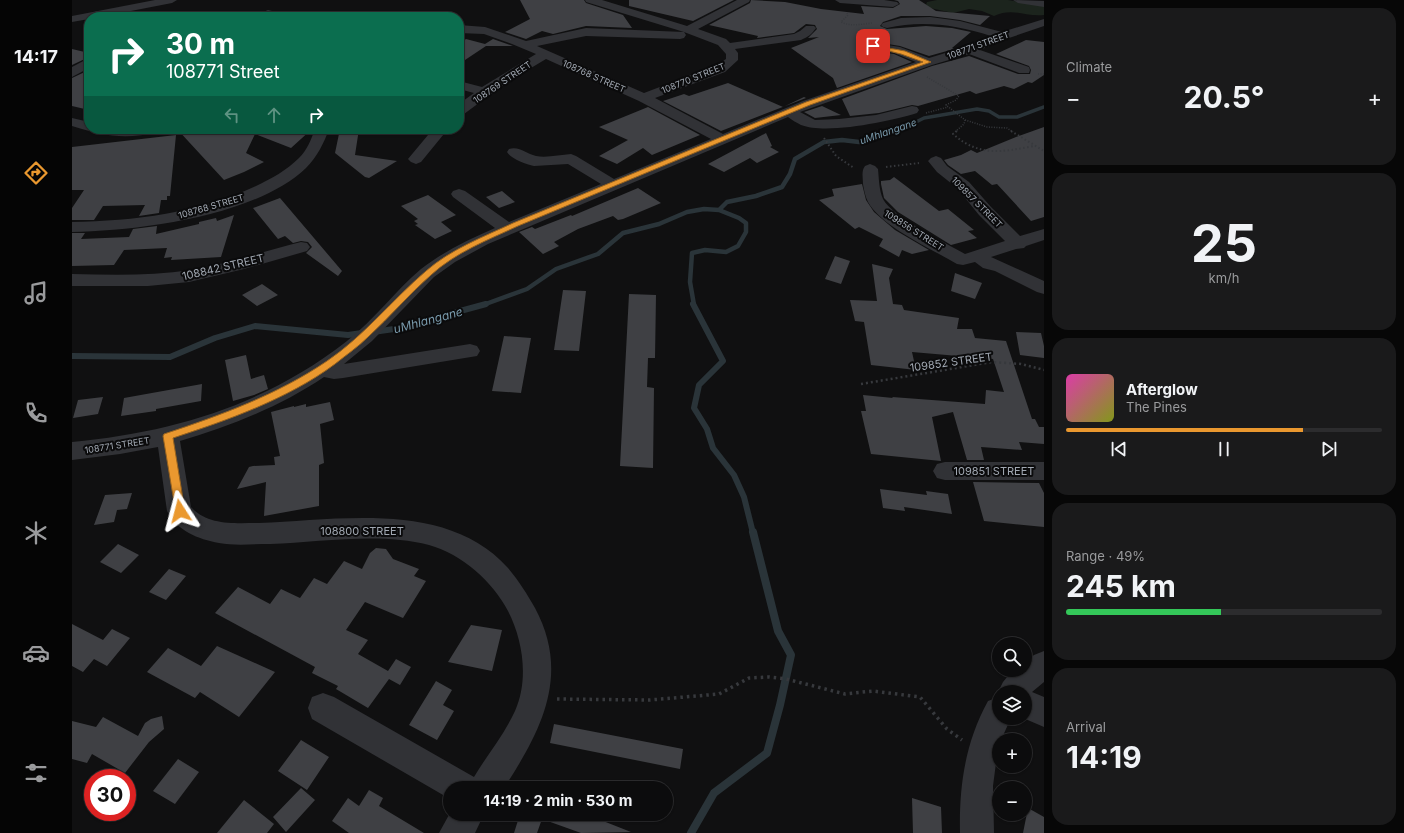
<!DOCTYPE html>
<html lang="en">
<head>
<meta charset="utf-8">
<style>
  :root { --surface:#0c0c0d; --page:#1a1a1b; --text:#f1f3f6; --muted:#9a9b9d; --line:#2c2c2e; --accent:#ea982f }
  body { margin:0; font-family:Inter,sans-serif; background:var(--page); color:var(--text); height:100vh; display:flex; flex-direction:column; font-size:15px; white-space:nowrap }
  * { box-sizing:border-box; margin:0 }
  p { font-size:13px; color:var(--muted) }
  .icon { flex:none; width:22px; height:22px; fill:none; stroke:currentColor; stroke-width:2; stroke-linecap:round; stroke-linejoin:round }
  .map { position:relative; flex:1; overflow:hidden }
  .side { display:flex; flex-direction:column; gap:8px; padding:8px; background:#070707; width:360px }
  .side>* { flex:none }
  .hud { position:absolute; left:12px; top:12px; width:380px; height:122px; border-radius:16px; box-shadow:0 1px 3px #0004,0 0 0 1px var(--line); background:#0b6e4f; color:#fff; overflow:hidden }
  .controls { position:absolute; left:920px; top:637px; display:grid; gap:8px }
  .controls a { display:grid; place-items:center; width:40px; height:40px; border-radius:50%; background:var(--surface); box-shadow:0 1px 3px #0004,0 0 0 1px var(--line); font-size:20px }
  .speed { position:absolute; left:12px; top:769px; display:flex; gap:8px; font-size:20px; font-weight:700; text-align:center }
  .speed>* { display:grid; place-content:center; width:52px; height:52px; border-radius:50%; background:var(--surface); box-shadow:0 1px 3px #0004,0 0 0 1px var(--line); line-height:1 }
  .speed .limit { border:6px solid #d22; background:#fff; color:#111 }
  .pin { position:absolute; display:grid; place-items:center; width:34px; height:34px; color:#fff; margin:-17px; border-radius:8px; box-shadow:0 2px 6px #0006 }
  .me { position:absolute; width:44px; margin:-22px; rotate:351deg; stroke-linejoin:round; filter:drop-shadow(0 0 3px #0008) }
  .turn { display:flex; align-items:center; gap:14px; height:84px; padding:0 16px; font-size:18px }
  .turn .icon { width:52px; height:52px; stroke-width:2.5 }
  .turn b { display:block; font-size:28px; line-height:34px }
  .lanes { display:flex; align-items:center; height:38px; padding:0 16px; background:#0003; justify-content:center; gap:20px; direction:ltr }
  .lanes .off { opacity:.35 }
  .big { font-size:30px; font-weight:700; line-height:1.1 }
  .side .widget { flex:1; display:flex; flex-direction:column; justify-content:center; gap:6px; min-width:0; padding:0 14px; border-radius:16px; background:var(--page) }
  .side .dial { align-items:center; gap:0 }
  .dial b { font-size:52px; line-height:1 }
  .song { display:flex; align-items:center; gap:12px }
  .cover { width:48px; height:48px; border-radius:6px; background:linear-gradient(135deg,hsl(320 70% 55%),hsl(70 70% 35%)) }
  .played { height:4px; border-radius:2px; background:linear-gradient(90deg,var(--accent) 75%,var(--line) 75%) }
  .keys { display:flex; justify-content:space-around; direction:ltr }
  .heat { display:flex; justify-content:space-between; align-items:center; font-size:22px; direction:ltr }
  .charge { height:6px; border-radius:3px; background:linear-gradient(90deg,#34c759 49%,var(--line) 0) }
  .trip { position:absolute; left:371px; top:781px; width:230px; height:40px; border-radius:20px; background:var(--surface); box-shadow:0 1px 3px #0004,0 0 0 1px var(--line); font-weight:700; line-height:40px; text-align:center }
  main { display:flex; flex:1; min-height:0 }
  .tabs { display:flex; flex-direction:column; width:72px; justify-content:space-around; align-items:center; background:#050505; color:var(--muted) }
  .tabs .icon { width:28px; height:28px }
  .tabs .active { color:var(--accent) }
  .tabs b { font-size:18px; color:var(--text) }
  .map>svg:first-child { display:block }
  .green { fill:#1c241d }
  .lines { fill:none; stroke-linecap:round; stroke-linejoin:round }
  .stream-far3 { stroke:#2a3439; stroke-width:3.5 }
  .stream-far2 { stroke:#2a3439; stroke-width:4.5 }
  .stream-far1 { stroke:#2a3439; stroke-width:6 }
  .stream { stroke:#2a3439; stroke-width:8 }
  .building { fill:#3f4044 }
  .path-far3 { stroke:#37393d; stroke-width:1.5; stroke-dasharray:1 1.5; stroke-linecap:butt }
  .path-far2 { stroke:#37393d; stroke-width:2; stroke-dasharray:1.5 2.5; stroke-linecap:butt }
  .path-far1 { stroke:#37393d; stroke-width:2.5; stroke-dasharray:2 3; stroke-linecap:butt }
  .path { stroke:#37393d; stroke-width:3.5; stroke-dasharray:2.5 4; stroke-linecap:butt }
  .minor { fill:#313236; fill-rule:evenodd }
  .route { fill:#ea982f; stroke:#98631f }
  .labels { text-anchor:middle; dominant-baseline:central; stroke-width:4; stroke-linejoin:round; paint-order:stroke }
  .far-street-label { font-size:9px; fill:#a1a8b2; stroke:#0b0b0c }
  .far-water-label { font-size:10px; font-style:italic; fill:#799aac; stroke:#0b0b0c }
  .street-label { font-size:11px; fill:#a1a8b2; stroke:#0b0b0c }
  .water-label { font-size:12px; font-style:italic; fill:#799aac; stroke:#0b0b0c }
</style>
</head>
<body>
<main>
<nav class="tabs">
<b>14:17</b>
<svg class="icon active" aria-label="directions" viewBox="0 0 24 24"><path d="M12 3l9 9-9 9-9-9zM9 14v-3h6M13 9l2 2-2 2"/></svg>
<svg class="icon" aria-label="music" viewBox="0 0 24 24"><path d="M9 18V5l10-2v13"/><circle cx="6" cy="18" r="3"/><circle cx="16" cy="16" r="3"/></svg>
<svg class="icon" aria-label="phone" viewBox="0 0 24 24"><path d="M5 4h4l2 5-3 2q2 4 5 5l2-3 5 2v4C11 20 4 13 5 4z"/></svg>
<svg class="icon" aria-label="climate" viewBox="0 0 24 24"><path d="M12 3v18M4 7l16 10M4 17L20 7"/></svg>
<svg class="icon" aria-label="car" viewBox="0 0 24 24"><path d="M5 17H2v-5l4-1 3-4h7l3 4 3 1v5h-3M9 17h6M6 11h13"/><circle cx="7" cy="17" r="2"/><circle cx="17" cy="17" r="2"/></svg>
<svg class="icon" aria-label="filters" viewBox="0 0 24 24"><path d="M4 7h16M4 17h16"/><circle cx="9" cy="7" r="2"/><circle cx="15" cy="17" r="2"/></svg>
</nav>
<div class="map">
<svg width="972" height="833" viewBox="0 0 972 833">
  <rect width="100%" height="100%" fill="#101011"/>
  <path class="green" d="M865,0H936L972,6V15C952,17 941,7 922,16L910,11L897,9L881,13L858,8L854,5L855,2Z"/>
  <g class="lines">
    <path class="stream-far3" d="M818,132L836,126L852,118L905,109L917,111L927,117H945L972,107"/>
    <path class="stream-far2" d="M411,305L455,289L484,269L526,254L551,233L587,224L615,212L632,209L647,210
      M622,305L618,282L620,253L633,250L654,252L666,246L674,232V223L667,218L647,210L655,202L684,196L710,187L718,174L723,159L752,142L770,140L787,142L821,131"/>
    <path class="stream-far1" d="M621,304L651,361L627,385L622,408L635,429L641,448L662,475L672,497L681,533
      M301,332L322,329L414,304
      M0,356L98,357L143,338L183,326L276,335L290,333"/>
    <path class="stream" d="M619,833L642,793L695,753L708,705L719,655L706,631L681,532"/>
  </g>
  <path class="building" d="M448,0H512L514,3L551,15L560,28L514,26L481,34L470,31L454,39L433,32L458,19Z
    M557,0H662L621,21L557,6Z
    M679,0L713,2L749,9L792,14L789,6L821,8L828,4L826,1L822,0H847L864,11L918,16L908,25L888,20L858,16H829L811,22L808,26L815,29L854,26L880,28L899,32L880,48L882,49L857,56L828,46L797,41L793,42L790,47L793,50L822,54L840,62L765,88L761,78L719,48L747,37L736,38L745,29L743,25L734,24L722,33L685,38L686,36L637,25L678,3Z
    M394,39L413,44L421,39L441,46H414L387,64V44Z
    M954,40L972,42V75L960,83L956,82L942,89L932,86L904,94L898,91L846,106L840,105L807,113L778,116L770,99L860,66L897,56L946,74H958L959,70L957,66L924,54Z
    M0,49L17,53V57L0,65Z
    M17,70V110L0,106V78Z
    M656,83L711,107L732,97L734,98L649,131L591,101L612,94L617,96Z
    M750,106L769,115L743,118L732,112Z
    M576,107L628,135L580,155L571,148L545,164L527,156L556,140L527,127Z
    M972,127V217L959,221L925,184L920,185L903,171L889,174L876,165L872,160L889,155L899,150L905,153L944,137Z
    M105,129H240L219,148L183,134L174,153L192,162L172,172L152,180Z
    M268,129H287L283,155L325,161L297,178L293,177L263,153Z
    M694,133L700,146L698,147L707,152L685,163L678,158L652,172L636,164Z
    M104,135L98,196H95V200H89L87,213L67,216L73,205L31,206L22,220H0V208L12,190H0V147Z
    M822,177L867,211L876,209L902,230L896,231L905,238L879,245L826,212L812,198L809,184V181L818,180Z
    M790,184L794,200L802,212L823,230L857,250L840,254L830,250L827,257L807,246L811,239L787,227L783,229L747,200L762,196L760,189Z
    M566,188L589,203L551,219L546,220L541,216L506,229L482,242L487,246L471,254L447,232L460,227L463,229L499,215L500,216Z
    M430,191L443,202L427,208L414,197Z
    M356,195L384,215L369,222L380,231L363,239L343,225L346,224L342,221L346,219L329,206Z
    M208,198L270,271L266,276L234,253L240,247L236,242L229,241L221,243L213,236L206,239L181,208Z
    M162,215L149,257L99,260L100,257L92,258L95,248L52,250L42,265L0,266V233H13L9,239L57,237L61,229L85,226L84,234L127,224V222L144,218L145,221Z
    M763,256L778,261L769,284L753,279Z
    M800,264L821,269L817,278L821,304L830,305L832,310L887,318L885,329H900L903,338L934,341L960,419H963L967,427H972V444L947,442L950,450L909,447L912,460H895L881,412L860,417L869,461L799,454L789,411H794L791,395L821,398L820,397L913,404L914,390L932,392L921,359L840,352L844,370L799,365L792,322L783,321L778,300L805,301Z
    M883,273L910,283L903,299L879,291Z
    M190,284L206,295L185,306L170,295Z
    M491,290L514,291L507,351L482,350Z
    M557,294L584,295L583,358H576L575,387L582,388L581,468L548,466Z
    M944,332L969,333L972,346V358L948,355Z
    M432,336L459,338L449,393L420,391Z
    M174,355L179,379L192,375L196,389L182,395L161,401L153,360Z
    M130,384L129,401L84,409V411L49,416L52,398Z
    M31,397L26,414L1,418L6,400Z
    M258,402L262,420L248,424L252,463L247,465V506L192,516L194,482L165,489L177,467L181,466L203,465L202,457L208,456L199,412L222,406V407L234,404V407Z
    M901,482L967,483L972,493V527L912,521Z
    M808,489L855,495L854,491L876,494L880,514L832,507L833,511L811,508Z
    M60,493L55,509L45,510L42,522L22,525L33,495Z
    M46,544L67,555L49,573L28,562Z
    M304,548L314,549L321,559L347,569L342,576L354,581L331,618L293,602L274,630L296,640L286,654L316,671L324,659L339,667L328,685L317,679L296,708L264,689L266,686L240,673L243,667L143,613L166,587L198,604L209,589L228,598L242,578L255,584L272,561L290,569L298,553Z
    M97,569L114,576L94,600L77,592Z
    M0,624L31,640L40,629L58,638L35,666L22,659L11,672L0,666Z
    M399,625L430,630L420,671L376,662Z
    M145,646L203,672L167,717L128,692L123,698L75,672L96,648L129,666Z
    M364,681L380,690L371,705L382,711L365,740L337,725Z
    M90,716L92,729L77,742L53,773L20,754L15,763L0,759V721L24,727L31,717L66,736L73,723L79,719Z
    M482,724L611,749L608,769L478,743Z
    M229,740L257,757L235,790L206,771Z
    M106,759L127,772L103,804L81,791Z
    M229,788L243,800L214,832L201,817Z
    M297,790L311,798L307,806L352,833H277L260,821L276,798L287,806Z
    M840,798L869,807L870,833H841Z
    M172,800L202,824L195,833H145Z
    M956,808L972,817V833H951Z
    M448,814H522L521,817L559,832L509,833L470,819L465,833H442Z"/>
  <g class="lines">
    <path class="path-far3" d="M775,13L776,15L769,22C779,27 790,24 800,23
      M966,74H972
      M855,77L887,96L884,100L874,105L893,120L892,124L883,132
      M854,113L876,107
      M893,120L915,127L935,128L941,132"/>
    <path class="path-far2" d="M885,131L881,134C907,157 930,152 962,146
      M939,131L972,151
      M752,138L764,156L782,168
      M814,167L847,163"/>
    <path class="path-far1" d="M789,384L920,362L949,364L972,370"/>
    <path class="path" d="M485,699L578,700L647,694L677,678L697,677L714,679L773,694L801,691L848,697L875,729L890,740"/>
    <path class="minor" d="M83,0H105L100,3L28,17H17V19L0,22V16Z
      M513,0H530L615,26L665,0H678L677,2L626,29L654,39L658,43L722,34L728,31L734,26H742L744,28C740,34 736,37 729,40L663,49L666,53V60L653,72L583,98L651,134L731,101L844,62L822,53L793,49L791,46L793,43L797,42L828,47L857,58L893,47L919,36C884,25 851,20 815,28L811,27L809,25L811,23L829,18L858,17L888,21L930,32L972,19V26L934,39L908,50L957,67L958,70L957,73H947L897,54L860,65L728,112L743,120L767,119L804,115L840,106L845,107L847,110L845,113C819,121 755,135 729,125C725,123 720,120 716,117L416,244L383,262L362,277L300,341L272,364L398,344L405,346L408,351L405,356L271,378L262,379L252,377C209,406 159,426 108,441L119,507C136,526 163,523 187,523C267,520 376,500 436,568C447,581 455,594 463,608C499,675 469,731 432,788H378V799L240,719L236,708L240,697L251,693L262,697L402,777C415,755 432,735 443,711C457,680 451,640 436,611C421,582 390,554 357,545C308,532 249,542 198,544C181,544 163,546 147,543C126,539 105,531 95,511L86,447L48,454L0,460V442C102,432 193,405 275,341C302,320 323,291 349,269C372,251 398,239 423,228L381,197L379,194L381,191L387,189L393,191L437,222L529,184L496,164L462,166C454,164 439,159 435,152L437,149C448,146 454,154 464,156C474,158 488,155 499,154L504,156L542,179L639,139L567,101L474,59L434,83L392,114L387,115V104L402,93L387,89V81L410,87L464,54L440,44L412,34L387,33V25L413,27L454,41L514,28L612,32L514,2ZM612,32L646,45L654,54V59L643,66L572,93L465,46L514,36L608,39L612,38L614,35Z
      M763,0H812L825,2L827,4L821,7L768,3Z
      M941,0L972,1V7L946,3Z
      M196,10L200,11L202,13C197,19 189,17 182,17L184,15Z
      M17,58V68L0,77V67Z
      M0,118L17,122V129H88L86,132C53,140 32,136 0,126Z
      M243,129H257C252,143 245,157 234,168C184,216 67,231 0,232V222C62,221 127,213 184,186C199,179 215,170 227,158C235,150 239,140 243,129Z
      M361,129H376L349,162L344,164L339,162L336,159Z
      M864,156L869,158L875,166L897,182L919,207L948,236L972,229V240L954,246L952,248L944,249L919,257L972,281V294L965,292L923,271L911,268L903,262L891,265L885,264C860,249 810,227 796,202C793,196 792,190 791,184C791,178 789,171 793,166L798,164L803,166L806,169C807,179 807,190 811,199C820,217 874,243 893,254L933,241L907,215L885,188L865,172L856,161L859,158Z
      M229,242L235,243L238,247L235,251L172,269L117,282L76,286H0V274C40,275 80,276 119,270C157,264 192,251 229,242Z
      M873,462H972V480H873L865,478L861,471L865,464Z
      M972,651V682L960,692L972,697V727L951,718H953V692H927V694L926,692L931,682L940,671L953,670V662L962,655Z
      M927,697V718H939L929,740H927L921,786L922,833H888C887,786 893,743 916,701Z
      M378,813V814H412L403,833H367Z"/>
  </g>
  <path class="route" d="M800,45L833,51L859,62L738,105L446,226C416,240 384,252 359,275C337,294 318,317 296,337C286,347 274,355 263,364C216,399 156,420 101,438L113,511L111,514L108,515L104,514L91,436L92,434C149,415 205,395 255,361C292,336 320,300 354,271C379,249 411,237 441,223L734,102L851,62L829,54L800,47Z"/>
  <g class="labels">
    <g class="far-street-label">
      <text transform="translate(906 45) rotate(-20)">108771 STREET</text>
      <text transform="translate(522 76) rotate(24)">108768 STREET</text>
      <text transform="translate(621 78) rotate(-22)">108770 STREET</text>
      <text transform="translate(430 82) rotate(-34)">108769 STREET</text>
      <text transform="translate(905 202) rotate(45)">109857 STREET</text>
      <text transform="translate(139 206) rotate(-16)">108768 STREET</text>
      <text transform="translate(842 230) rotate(32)">109856 STREET</text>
      <text transform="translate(45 445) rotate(-9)">108771 STREET</text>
    </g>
    <g class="far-water-label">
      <text transform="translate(816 131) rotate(-19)">uMhlangane</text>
    </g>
    <g class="street-label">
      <text transform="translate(151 267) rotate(-13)">108842 STREET</text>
      <text transform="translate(879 362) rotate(-8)">109852 STREET</text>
      <text x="922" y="471">109851 STREET</text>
      <text x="290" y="531">108800 STREET</text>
    </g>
    <g class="water-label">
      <text transform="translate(356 320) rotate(-15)">uMhlangane</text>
    </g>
  </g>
</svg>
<div class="controls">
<a><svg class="icon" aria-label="search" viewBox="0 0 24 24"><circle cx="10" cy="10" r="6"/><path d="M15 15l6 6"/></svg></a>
<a><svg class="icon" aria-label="layers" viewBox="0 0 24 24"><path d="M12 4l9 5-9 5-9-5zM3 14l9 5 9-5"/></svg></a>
<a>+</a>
<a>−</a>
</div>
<div class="speed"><div class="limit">30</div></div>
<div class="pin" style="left:801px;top:46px;background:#d93025"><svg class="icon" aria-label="arrive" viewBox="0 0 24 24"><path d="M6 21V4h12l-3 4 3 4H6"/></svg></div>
<svg class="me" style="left:108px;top:511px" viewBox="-20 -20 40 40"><path d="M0-17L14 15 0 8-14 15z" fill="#ea982f" stroke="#fff" stroke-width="4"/></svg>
<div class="trip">14:19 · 2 min · 530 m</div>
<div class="hud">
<div class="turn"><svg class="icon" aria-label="right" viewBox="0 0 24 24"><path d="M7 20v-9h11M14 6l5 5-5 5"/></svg><div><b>30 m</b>108771 Street</div></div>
<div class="lanes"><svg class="icon off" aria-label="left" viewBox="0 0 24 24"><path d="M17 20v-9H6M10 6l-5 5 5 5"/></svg><svg class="icon off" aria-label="ahead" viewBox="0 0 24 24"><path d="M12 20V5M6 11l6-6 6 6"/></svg><svg class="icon" aria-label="right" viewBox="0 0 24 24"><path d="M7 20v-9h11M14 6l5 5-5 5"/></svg></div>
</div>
</div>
<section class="side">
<div class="widget"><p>Climate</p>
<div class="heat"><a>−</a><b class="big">20.5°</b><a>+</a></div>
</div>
<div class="widget dial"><b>25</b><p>km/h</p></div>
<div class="widget">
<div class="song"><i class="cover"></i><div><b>Afterglow</b><p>The Pines</p></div></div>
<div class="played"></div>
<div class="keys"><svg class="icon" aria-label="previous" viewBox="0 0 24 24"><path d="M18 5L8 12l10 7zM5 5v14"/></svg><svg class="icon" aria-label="pause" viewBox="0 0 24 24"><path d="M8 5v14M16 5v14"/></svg><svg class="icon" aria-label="next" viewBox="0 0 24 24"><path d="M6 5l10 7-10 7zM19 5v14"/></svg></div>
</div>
<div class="widget"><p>Range · 49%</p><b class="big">245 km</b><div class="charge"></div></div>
<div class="widget"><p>Arrival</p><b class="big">14:19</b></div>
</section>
</main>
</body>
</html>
